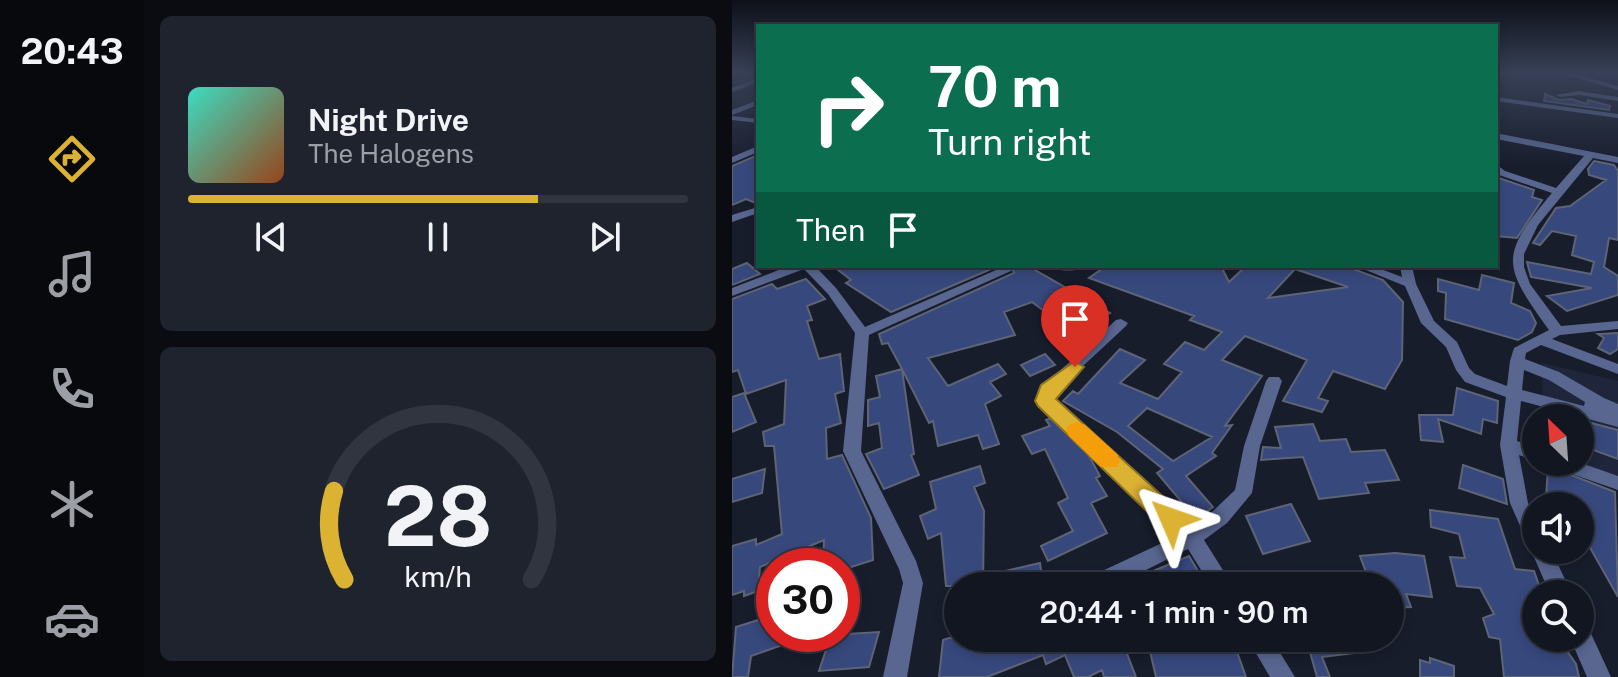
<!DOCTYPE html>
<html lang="en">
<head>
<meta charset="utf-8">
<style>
  :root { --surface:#121621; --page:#1f232e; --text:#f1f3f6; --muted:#9c9fa5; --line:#31353f; --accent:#dcb233 }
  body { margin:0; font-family:"Public Sans",sans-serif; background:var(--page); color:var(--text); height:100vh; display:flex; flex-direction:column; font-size:30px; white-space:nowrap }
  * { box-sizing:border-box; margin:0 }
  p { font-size:26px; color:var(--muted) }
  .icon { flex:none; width:44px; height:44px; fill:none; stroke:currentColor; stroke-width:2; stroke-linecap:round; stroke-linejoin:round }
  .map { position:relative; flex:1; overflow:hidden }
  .sheet { display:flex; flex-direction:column; gap:16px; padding:16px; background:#0a0c12; width:588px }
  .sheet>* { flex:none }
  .hud { position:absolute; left:24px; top:24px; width:742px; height:244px; border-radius:0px; box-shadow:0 4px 12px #0003,0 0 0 2px var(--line); background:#0b6e4f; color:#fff; overflow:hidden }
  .needle { width:52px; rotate:335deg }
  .buttons { position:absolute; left:790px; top:404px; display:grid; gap:16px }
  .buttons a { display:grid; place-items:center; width:72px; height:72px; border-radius:50%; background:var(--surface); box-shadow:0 4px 12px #0003,0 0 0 2px var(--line); font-size:40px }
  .speed { position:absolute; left:24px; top:548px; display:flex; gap:16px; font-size:40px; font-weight:700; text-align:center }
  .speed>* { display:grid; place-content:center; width:104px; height:104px; border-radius:50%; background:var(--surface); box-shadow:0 4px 12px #0003,0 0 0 2px var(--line); line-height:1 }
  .speed .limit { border:12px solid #d22; background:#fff; color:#111 }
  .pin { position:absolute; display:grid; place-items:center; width:68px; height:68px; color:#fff; margin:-82px -34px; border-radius:50% 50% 50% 0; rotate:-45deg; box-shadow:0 0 8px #0007 }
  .pin .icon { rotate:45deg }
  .me { position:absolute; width:88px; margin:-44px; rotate:313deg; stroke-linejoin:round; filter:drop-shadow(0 0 6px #0008) }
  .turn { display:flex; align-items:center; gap:28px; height:168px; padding:0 40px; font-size:36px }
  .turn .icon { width:104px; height:104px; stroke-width:2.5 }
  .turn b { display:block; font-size:56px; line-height:68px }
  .then { display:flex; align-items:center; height:76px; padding:0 40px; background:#0003; gap:16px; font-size:30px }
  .sheet .widget { flex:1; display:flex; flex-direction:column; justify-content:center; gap:12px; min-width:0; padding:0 28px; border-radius:12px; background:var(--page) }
  .sheet .dial { align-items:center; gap:0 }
  .dial svg { height:208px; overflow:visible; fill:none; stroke:var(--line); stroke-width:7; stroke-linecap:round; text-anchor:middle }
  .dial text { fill:var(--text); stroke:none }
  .song { display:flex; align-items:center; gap:24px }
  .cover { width:96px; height:96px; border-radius:12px; background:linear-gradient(135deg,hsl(170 70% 55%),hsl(20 70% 35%)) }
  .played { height:8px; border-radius:4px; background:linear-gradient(90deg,var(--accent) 70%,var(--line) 70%) }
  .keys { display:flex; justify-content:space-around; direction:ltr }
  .trip { position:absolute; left:212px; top:572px; width:460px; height:80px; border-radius:40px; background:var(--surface); box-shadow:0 4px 12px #0003,0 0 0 2px var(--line); font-weight:600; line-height:80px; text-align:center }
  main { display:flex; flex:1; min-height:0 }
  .tab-bar { display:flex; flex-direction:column; width:144px; justify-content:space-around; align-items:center; background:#07090d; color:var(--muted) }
  .tab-bar .icon { width:56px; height:56px }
  .tab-bar .on { color:var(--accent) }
  .tab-bar b { font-size:36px; color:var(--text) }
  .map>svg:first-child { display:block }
  .built { fill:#1f263b }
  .building { fill:#37487d; stroke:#5d6476; stroke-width:2; fill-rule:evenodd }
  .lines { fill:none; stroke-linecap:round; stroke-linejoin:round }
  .minor { fill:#586690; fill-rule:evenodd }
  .route { fill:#dcb233; stroke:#8f7421; stroke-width:2 }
  .slow { fill:#f59e0b }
</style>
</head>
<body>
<main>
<nav class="tab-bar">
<b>20:43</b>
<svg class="icon on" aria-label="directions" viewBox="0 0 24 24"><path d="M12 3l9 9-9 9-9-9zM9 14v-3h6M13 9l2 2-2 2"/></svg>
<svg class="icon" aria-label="music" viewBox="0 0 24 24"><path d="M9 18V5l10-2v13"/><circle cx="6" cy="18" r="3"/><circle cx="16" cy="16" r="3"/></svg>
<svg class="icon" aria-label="phone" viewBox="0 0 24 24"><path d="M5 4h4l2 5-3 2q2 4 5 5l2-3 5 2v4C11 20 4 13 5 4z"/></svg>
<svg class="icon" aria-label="climate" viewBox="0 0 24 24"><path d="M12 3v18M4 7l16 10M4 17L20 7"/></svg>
<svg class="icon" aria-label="car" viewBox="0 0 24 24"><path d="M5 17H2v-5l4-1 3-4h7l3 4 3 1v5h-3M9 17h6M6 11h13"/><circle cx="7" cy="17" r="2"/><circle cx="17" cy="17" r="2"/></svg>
</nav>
<section class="sheet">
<div class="widget">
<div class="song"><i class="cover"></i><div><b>Night Drive</b><p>The Halogens</p></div></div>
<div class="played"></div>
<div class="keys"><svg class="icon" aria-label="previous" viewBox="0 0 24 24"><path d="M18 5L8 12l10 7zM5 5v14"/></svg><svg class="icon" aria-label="pause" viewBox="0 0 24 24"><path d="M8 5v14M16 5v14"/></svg><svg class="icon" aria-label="next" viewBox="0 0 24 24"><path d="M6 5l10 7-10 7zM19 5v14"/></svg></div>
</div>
<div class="widget dial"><svg viewBox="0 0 100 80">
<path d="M14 69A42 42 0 1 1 86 69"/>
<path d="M14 69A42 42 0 0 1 10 35" stroke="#dcb233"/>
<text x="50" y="56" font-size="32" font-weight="700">28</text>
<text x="50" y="72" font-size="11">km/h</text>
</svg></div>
</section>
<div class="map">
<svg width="886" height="677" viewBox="0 0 886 677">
  <rect width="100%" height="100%" fill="#181d2c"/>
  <path class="built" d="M810,363L886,381V478L846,462L848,418H811Z"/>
  <path class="building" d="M813,94L827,100L839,99L855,104L856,100L878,106L877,110L812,101Z
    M26,155V204L14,199L0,205V166Z
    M862,161L882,165L886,171V240L877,238L872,267L886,276V295L835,311L815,296L860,288L799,277L795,262L859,274L862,262L840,255L844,236L820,231L808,245L801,243L824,208L838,206L874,180L857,175L856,169Z
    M764,177L802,190L800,197L810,200L785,238L764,236Z
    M15,263L28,274L0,285V269Z
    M101,266H266L159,312L114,283L119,280Z
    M280,266H296L378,313L361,323L370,328L353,344L335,333L341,331L337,320L328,323L300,302L272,312L283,335L196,358L216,386L266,364L274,374L258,382L269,396L253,404L267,444L251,449L246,435L206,446L201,421L197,423L170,369L182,454L179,455L187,475L152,489L134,454L150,448L147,423L136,426V400L148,397L144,376L170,369L156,343L150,344L147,334L282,273Z
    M374,266H489L497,282L514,266H613L651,280L671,302L670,360L653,389L601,371L586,398L596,401L590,412L551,401L575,360L513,336L490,360L530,376L493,426L500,425L480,453L484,456L454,476L481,507L461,522L448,510L454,507L425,473L431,469L385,432L331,401L341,391L346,394L388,349L413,360L388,383L426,399L450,372L432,364L453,342L472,350L490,332L458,320L462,316L357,278ZM563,269L616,287L536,298ZM415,408L480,437L441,461L396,426Z
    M750,275L782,283L779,303L798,311L804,323L800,332L786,340L713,319L714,293L706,291V279L747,290Z
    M74,279L93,299L75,306L80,320L75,321L87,359L108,354L112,391L103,394L109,423L94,428L95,459L110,455L139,518L141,560L110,570V566H91L92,540L28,567L26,591L12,596V591L0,595V546L24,539V545L50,534L42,446H33L31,432L52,424L54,380L14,394L6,370L0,372V299L40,284L45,289Z
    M886,333V349L878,354L866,348L872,338L866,334Z
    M313,354L323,365L298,376L289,365Z
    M725,388L766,401L765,423L751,419L749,434L706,419L711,442L689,440L687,415H721Z
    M12,393L24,422L0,432V397Z
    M319,418L356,454L368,476L364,478L375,496L359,503L375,533L316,561L309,546L341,531L326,503L336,498L313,449L300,454L290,436L318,426L314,420Z
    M848,420L886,430V459L848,445Z
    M581,424L588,441L614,439L619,452L653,450L667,480L633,483L637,493L587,499L571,457L529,460L531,447L549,448L543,427Z
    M731,465L771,479L775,504L727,488Z
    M248,466L253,483L242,487L252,511L251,586H214L209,533L196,539L188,516L204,509L198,482Z
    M816,466L883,492L886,597L848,530V506L814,499Z
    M33,469L30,493L0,502V479Z
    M559,504L578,541L531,554L514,516Z
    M698,510L766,519L783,569L802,571L810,594H804V638H826L844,664L847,677H772L768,639L757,637L751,618L762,614L748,588L725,586L718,557L733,558L727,534L699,527Z
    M663,553L692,556L700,597L674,594L679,607L658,608V586H639L628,556Z
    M457,556L475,586H413L409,576Z
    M308,563L311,586H274L273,571Z
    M42,615V634L76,636L19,656L16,677H0L4,627Z
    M147,632L137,667L87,671L99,635Z
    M217,638H298L301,648L322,638H326L328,644L340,638H389L404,677H372L370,670L356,677H342L333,655L314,664L311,655L255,677H207L211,640Z
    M435,638H500L514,677H424L416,643Z
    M574,638H642L647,650L590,657L598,677H585Z
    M698,658L722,666V677H688V660L698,663Z"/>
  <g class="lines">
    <path class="minor" d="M829,73H840L886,86V90Z
      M26,78V82L0,92V88Z
      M847,91L886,97V101L847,95L828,97L824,95Z
      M764,97L886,114V118L764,101Z
      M26,100V105L0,115V110Z
      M0,116L26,119V123L0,120Z
      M764,133L886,157V163L861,158L806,225L792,254V267L798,284L829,326L886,321V329L828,335L820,339L886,364V374L809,345L794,353L793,359L827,372L872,398L886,404V427L789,401L785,441L804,447V461L787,455L796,503L804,519V550H819L840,594H818L799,550L800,547L797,546L778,503L768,445L774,397L733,382L724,370L714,347L689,323L673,286L624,266H641L670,277L668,266H680L684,284L702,321L725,342L737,368L743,374L775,386L778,361L782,348L817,330C770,265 767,256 820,193L767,175L764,172V164L773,171L824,188L852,156L764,139ZM792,370L817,380L853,402L852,406L790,390Z
      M26,146V152L0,163V157Z
      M26,207V213L0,222V215Z
      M57,266H83L104,288L133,327L271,267L275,266L281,270L137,335L129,451L184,561L191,583L175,677H151L171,583L167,569L111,451L123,333L96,294L72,269L0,296V288Z
      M317,266H355C347,272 325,272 317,266Z
      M389,319L396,323L394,326L323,392L322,399L461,526L481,511L503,490L512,446L534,381L537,377H547L550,381L528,446L520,493L495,523L472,540L501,586H479L456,549L382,586H350L353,579L445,536L306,401L311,386L384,320Z
      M817,462H846L886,476V490L820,467Z
      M848,624L856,627L879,677H855L838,638H848Z
      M515,638H539L563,677H538Z"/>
  </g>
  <linearGradient id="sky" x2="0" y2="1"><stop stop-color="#0d1018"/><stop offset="0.43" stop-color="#374056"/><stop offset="1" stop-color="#374056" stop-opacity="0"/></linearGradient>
  <rect width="886" height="168" fill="url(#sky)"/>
  <path class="route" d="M343,361L352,367L324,399L447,511L451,519L447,526L439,529L430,526L306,406L303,401L309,385Z"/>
  <path class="slow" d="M345,422L353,425L385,454L388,460L385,467H369L337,436L334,430L337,425Z"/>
</svg>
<div class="buttons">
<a><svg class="needle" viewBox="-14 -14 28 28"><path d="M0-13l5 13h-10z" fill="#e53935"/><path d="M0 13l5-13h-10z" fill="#9c9fa5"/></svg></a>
<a><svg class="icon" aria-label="sound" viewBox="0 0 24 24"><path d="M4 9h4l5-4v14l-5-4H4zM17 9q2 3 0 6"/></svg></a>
<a><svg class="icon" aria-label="search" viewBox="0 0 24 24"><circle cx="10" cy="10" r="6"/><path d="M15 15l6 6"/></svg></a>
</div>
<div class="speed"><div class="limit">30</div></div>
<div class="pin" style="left:343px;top:367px;background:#d93025"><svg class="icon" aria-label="arrive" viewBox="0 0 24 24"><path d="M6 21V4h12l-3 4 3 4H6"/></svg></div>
<svg class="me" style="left:439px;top:519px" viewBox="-20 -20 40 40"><path d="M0-17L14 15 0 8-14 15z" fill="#dcb233" stroke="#fff" stroke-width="4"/></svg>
<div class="trip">20:44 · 1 min · 90 m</div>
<div class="hud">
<div class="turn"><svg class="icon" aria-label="right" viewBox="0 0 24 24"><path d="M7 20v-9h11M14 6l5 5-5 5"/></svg><div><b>70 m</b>Turn right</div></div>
<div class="then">Then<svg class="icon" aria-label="arrive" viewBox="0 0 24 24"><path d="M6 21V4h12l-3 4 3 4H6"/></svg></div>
</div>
</div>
</main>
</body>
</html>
